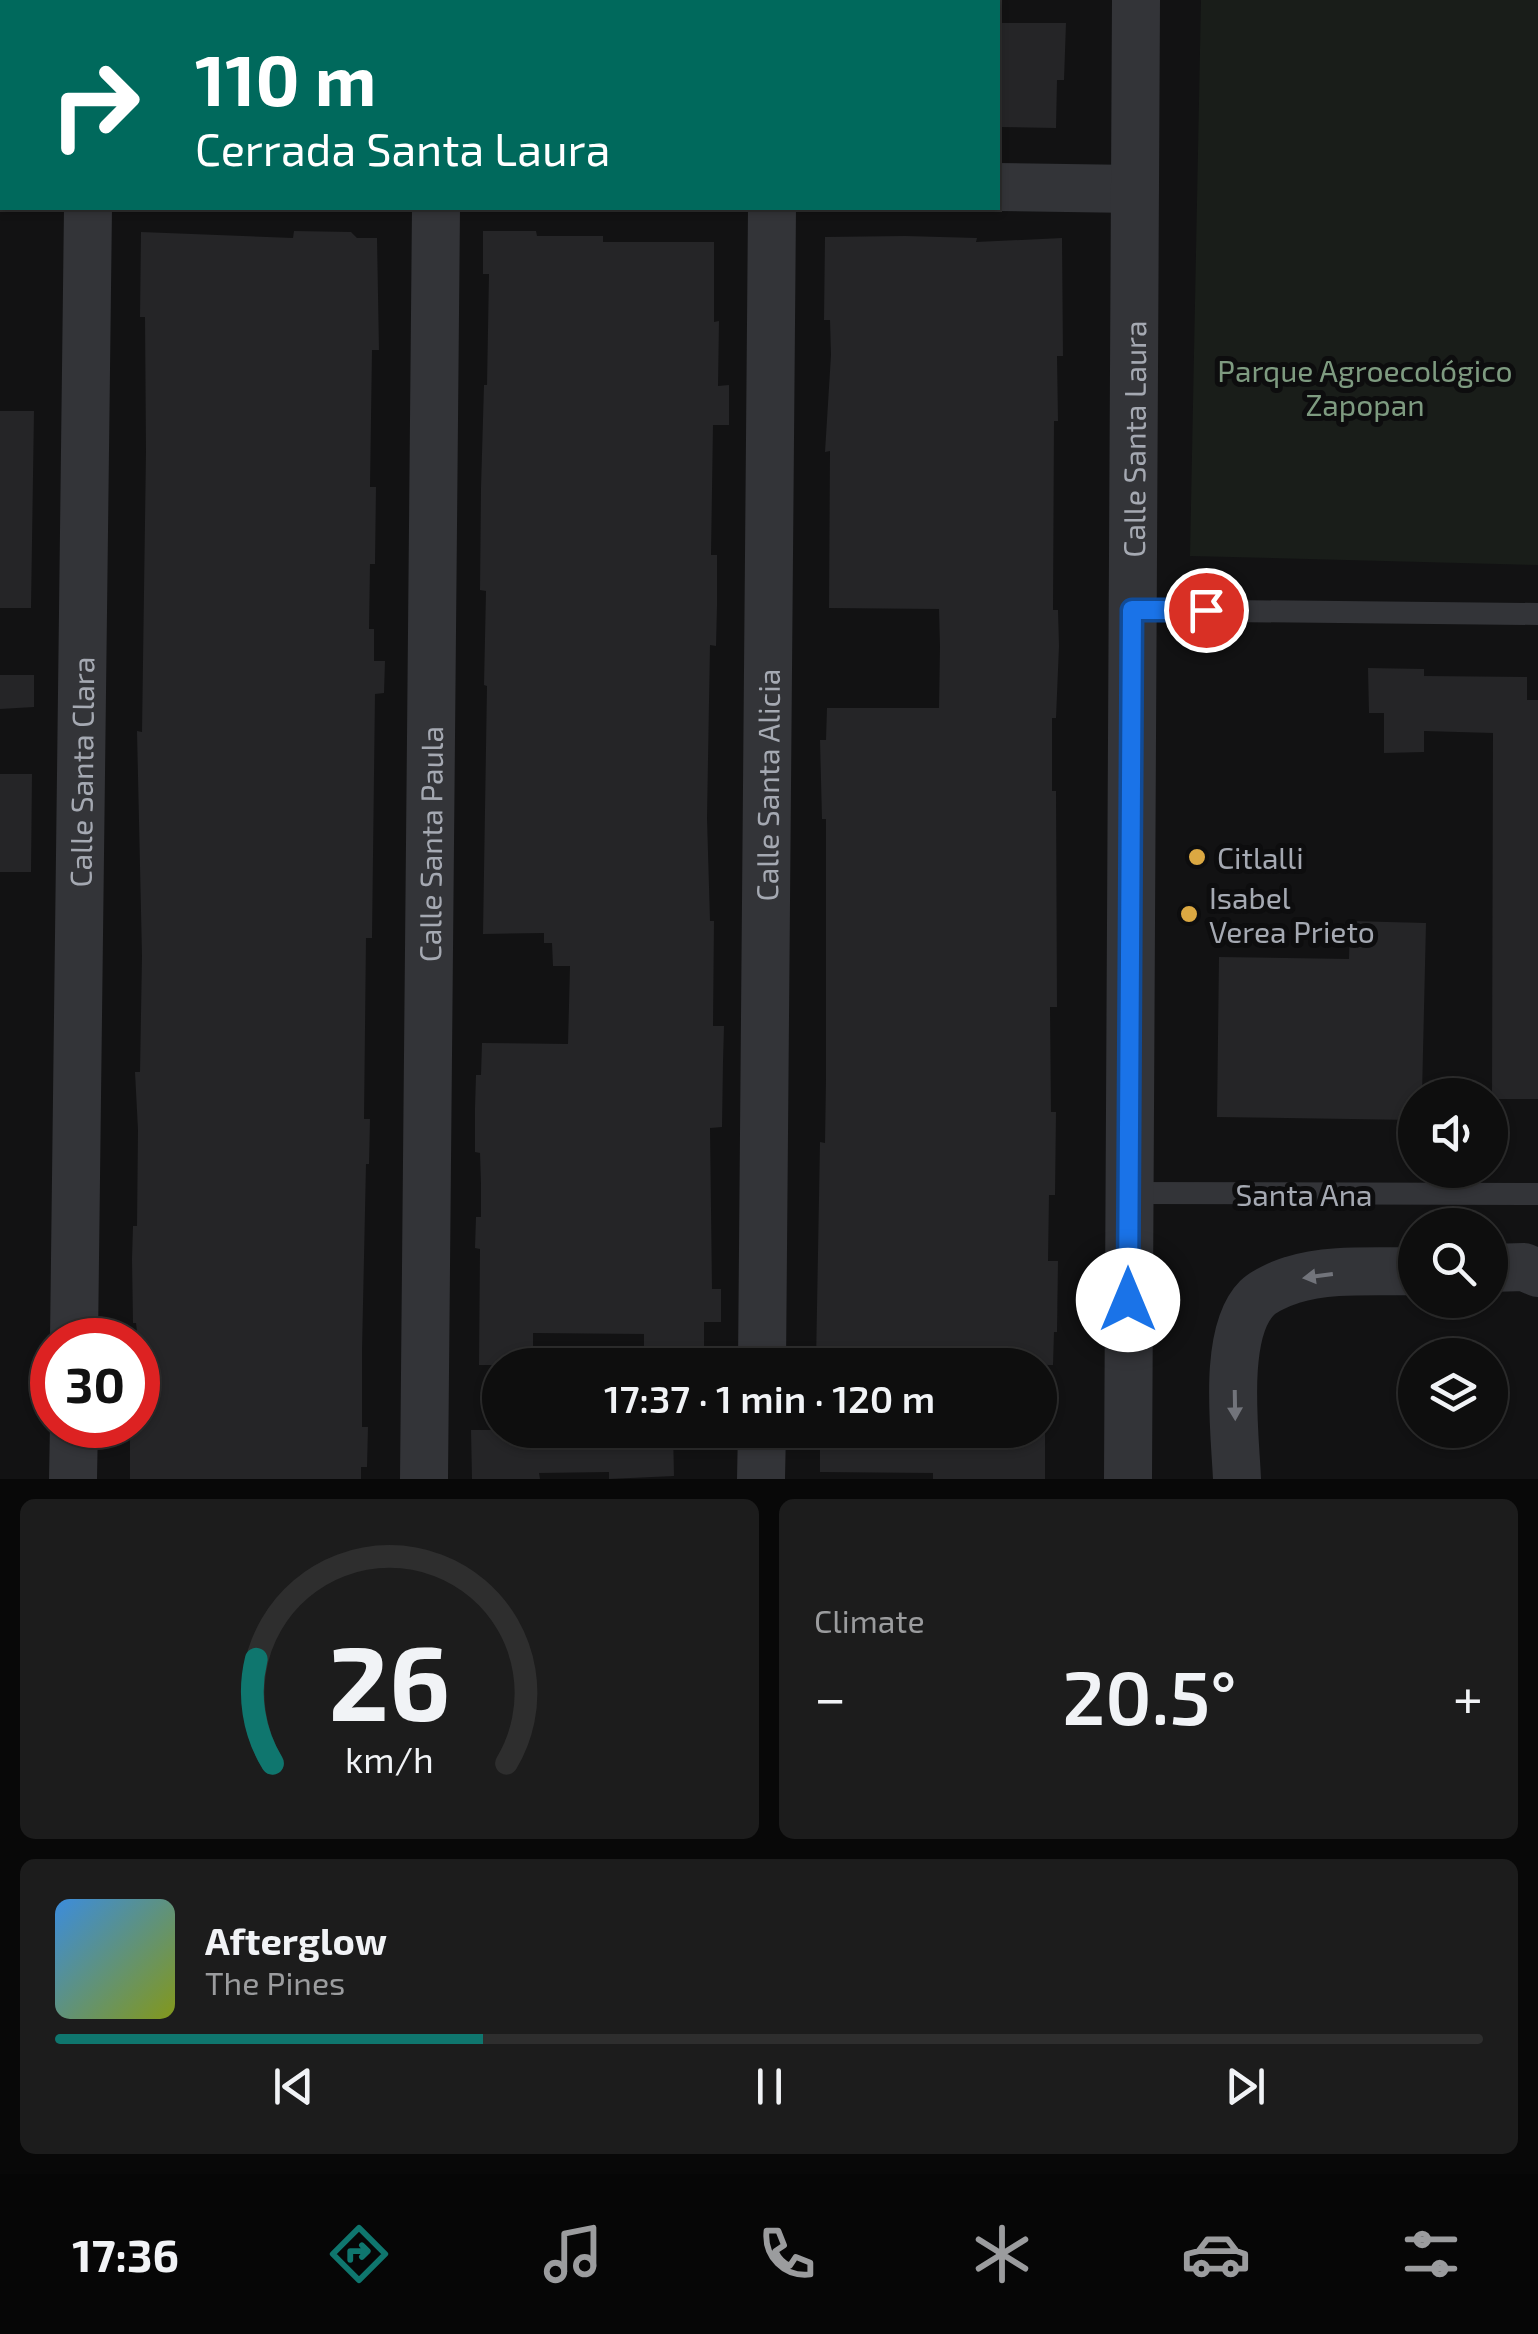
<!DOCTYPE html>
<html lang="en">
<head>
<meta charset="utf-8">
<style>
  :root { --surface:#0e0e0e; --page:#1c1c1c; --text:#f1f3f6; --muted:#9b9c9e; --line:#2e2e2e; --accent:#0f766e }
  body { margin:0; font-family:"Exo 2",sans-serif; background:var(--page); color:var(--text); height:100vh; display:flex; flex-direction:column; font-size:38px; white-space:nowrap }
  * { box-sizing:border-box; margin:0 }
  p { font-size:32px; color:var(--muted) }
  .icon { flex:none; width:55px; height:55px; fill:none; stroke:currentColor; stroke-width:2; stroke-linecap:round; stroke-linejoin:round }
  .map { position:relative; height:1479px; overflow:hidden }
  .drawer { display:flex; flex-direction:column; gap:20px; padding:20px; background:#080808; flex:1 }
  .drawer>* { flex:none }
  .hud { position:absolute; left:0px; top:0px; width:1000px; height:210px; box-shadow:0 2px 8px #0004,0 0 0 2px var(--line); background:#00695c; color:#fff; overflow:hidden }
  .tools { position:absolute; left:1398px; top:1078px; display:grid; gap:20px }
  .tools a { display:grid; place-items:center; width:110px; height:110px; border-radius:50%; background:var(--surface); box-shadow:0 2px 8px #0004,0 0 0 2px var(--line); font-size:50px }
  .speed { position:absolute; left:30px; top:1318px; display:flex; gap:20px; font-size:50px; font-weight:700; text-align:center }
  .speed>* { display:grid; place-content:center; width:130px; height:130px; border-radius:50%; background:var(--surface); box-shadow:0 2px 8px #0004,0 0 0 2px var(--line); line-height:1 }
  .speed .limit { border:15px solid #d22; background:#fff; color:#111 }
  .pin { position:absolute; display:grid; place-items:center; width:85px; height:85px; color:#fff; margin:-42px; border:5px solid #fff; border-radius:50%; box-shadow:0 2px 10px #0007 }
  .me { position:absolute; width:110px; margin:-55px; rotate:0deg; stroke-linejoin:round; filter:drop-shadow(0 0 8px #0008) }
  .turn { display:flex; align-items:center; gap:35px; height:210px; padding:0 30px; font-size:45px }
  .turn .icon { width:130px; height:130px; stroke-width:2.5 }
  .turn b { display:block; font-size:70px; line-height:85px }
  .big { font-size:75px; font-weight:600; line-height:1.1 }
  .drawer .tile { flex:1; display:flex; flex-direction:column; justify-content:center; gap:15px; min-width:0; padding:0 35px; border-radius:15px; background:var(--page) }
  .drawer .dial { align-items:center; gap:0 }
  .dial svg { height:260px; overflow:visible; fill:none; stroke:var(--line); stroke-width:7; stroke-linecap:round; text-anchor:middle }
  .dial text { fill:var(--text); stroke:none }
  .song { display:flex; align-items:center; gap:30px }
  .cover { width:120px; height:120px; border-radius:15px; background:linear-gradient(135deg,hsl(210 70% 55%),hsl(70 70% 35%)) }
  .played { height:10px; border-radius:5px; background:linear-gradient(90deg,var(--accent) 30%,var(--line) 30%) }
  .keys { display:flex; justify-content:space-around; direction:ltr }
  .heat { display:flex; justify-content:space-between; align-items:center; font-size:55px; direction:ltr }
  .drawer .tiles { flex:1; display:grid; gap:20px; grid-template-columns:1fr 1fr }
  .tile:last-child { grid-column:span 2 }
  .trip { position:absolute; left:482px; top:1348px; width:575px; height:100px; border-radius:50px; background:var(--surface); box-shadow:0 2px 8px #0004,0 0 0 2px var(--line); font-weight:600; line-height:100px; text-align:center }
  .tab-bar { display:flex; height:160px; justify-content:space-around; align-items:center; background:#060606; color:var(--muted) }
  .tab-bar .icon { width:70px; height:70px }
  .tab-bar .current { color:var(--accent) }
  .tab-bar b { font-size:45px; color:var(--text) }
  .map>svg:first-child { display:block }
  .green { fill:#191d19 }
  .building { fill:#252527 }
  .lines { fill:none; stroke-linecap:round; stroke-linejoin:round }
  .service { stroke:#333438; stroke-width:22 }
  .minor { stroke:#333438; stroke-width:48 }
  .oneway { fill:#72747b }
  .route-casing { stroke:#114b97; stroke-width:25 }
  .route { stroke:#1a73e8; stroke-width:18 }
  .poi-dot { fill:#dba842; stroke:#0d0d0e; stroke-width:4 }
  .labels { text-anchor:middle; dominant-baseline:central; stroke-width:10; stroke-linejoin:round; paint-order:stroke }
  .park-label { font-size:30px; fill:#7e9b80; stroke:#0d0d0e }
  .street-label { font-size:30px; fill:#a5a9b2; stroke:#0d0d0e }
  .poi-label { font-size:30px; fill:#a5a9b2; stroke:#0d0d0e; text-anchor:start }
</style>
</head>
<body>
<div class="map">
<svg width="1538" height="1479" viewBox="0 0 1538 1479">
  <rect width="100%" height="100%" fill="#121213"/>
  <path class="green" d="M1201,0H1538V565L1190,556Z"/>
  <path class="building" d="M998,23H1066L1064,80H1057L1056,128L998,127Z
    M294,231L351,232L357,238H377L379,350H372L370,487H376L375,564H370L369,629H374V661H385L384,693L375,694L372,938H366L364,1119H370L369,1164H366L362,1351V1427H368L367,1467H361V1479H130V1425H138V1340L136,1323H133L132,1259L133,1226H137L138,1130L135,1072H140L142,956L137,731L142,732L146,451L145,317H140L141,232L293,238Z
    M483,231H536L537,236H603V242H714V322L719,321L718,386L729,385V425H713L711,555H717V606L716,646L710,645L707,818L710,921H714L713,1026H724L723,1062L722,1127L710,1128L712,1289H721V1322H704V1365H644V1334L533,1333V1365H479L480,1249L475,1248L476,1217H481V1184L480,1153L475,1152V1108L476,1075H481L482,1043L568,1044L570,966H553L552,943H544V933L483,934L487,686L484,685L486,591L480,590L481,488L484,385H487L489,274H483Z
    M905,236L977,238L976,242L1062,238L1063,356H1057L1058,421H1054L1053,610H1058L1059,646L1056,718H1052V791H1056L1057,1007H1050L1051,1112H1056L1055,1195H1049L1048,1261H1058L1057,1332H1054L1053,1365L816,1363L820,1142L825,1143L826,1079V819H822L820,740H826L827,708H939L940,647L939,609L829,608L830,451L825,452L831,355L830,320H824L825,237Z
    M0,411H34L31,608H0Z
    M1368,668L1424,669V676L1527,677V700H1538V1099H1492L1493,733L1424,731V752L1384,753V713H1369Z
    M0,675H34V707L0,709Z
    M0,774H32L31,872H0Z
    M1350,921L1426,923L1422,1095H1415V1120L1217,1117L1219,957L1349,959Z
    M471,1430H673L674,1476L609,1479V1472L539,1473L540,1479H472Z
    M820,1430H1045V1479H933V1473L820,1472Z"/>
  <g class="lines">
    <path class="service" d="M1132,610L1538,614
      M1129,1193L1538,1194"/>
    <g class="minor">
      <path d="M90,2V0"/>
      <path d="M438,2V0"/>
      <path d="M774,2V0"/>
      <path d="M0,178H2"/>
      <path d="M998,187L1135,189"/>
      <path d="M1490,1268L1524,1267L1538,1273"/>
      <path id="s1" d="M74,1340L88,208"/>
      <path id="s2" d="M762,1365L772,208"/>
      <path d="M73,1479L74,1425"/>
      <path id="s3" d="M424,1479L436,208"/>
      <path d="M761,1479L762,1430"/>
      <path id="s4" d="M1128,1479L1136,0"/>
      <path d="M1237,1479C1235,1432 1222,1333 1257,1298C1264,1291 1282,1283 1292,1280C1329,1268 1376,1272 1415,1271"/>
    </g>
  </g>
  <defs><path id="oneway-solid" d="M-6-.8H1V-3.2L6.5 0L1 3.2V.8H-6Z" transform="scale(2.5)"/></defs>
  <g class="oneway">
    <use href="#oneway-solid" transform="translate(1318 1276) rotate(172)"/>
    <use href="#oneway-solid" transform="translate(1235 1405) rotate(89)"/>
  </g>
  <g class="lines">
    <defs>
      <path id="route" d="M1128,1300L1132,610H1206"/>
    </defs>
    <use href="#route" class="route-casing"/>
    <use href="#route" class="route"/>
  </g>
  <g class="poi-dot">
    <circle cx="1197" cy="857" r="10"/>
    <circle cx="1189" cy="914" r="10"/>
  </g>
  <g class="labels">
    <g class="park-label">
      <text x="1365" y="370">Parque Agroecológico<tspan x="1365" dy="34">Zapopan</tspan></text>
    </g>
    <g class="street-label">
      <text stroke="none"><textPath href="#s4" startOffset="1040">Calle Santa Laura</textPath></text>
      <text stroke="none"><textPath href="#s1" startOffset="568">Calle Santa Clara</textPath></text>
      <text stroke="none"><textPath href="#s2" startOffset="580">Calle Santa Alicia</textPath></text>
      <text stroke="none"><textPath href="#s3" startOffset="635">Calle Santa Paula</textPath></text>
      <text x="1304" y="1194">Santa Ana</text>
    </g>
    <g class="poi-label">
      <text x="1217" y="857">Citlalli</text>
      <text x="1209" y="897">Isabel<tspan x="1209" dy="34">Verea Prieto</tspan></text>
    </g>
  </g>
</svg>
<div class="tools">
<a><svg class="icon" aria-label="sound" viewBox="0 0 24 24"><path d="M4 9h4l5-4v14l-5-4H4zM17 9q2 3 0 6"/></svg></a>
<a><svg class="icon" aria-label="search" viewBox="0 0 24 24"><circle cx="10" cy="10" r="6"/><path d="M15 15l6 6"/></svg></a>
<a><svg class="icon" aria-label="layers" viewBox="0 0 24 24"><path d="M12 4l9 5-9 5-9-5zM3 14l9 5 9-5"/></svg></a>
</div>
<div class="speed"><div class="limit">30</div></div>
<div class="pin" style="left:1206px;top:610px;background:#d93025"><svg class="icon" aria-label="arrive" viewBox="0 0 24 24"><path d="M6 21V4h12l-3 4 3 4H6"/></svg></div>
<svg class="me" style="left:1128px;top:1300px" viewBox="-20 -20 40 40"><circle r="19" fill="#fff"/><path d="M0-13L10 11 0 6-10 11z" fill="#1a73e8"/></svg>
<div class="trip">17:37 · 1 min · 120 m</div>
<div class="hud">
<div class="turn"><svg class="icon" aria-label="right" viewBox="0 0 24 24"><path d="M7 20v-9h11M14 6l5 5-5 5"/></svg><div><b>110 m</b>Cerrada Santa Laura</div></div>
</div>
</div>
<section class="drawer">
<div class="tiles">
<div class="tile dial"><svg viewBox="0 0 100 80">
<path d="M14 69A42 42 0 1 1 86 69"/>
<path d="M14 69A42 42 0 0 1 9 37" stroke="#0f766e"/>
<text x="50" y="56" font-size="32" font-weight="700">26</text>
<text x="50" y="72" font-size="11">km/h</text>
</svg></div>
<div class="tile"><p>Climate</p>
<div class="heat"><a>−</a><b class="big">20.5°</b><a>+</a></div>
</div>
<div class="tile">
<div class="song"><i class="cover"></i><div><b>Afterglow</b><p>The Pines</p></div></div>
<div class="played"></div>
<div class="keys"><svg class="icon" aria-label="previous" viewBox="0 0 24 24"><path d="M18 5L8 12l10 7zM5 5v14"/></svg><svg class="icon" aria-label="pause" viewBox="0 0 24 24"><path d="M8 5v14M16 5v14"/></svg><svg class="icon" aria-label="next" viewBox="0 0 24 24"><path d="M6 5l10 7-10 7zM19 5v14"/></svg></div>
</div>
</div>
</section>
<nav class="tab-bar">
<b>17:36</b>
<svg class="icon current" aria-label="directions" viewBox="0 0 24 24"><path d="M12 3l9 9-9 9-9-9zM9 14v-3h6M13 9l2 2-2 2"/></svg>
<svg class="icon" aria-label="music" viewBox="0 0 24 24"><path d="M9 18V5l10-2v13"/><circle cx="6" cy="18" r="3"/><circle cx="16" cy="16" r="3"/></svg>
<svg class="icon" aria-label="phone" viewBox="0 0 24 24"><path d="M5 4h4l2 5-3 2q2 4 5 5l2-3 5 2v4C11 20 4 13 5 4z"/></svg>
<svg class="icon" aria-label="climate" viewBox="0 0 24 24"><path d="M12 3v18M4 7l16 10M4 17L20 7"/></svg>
<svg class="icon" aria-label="car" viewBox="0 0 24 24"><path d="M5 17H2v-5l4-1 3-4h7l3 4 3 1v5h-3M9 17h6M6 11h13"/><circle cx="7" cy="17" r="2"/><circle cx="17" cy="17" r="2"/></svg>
<svg class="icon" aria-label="filters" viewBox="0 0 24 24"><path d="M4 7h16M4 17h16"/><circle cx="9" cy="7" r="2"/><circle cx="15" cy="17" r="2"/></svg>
</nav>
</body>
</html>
